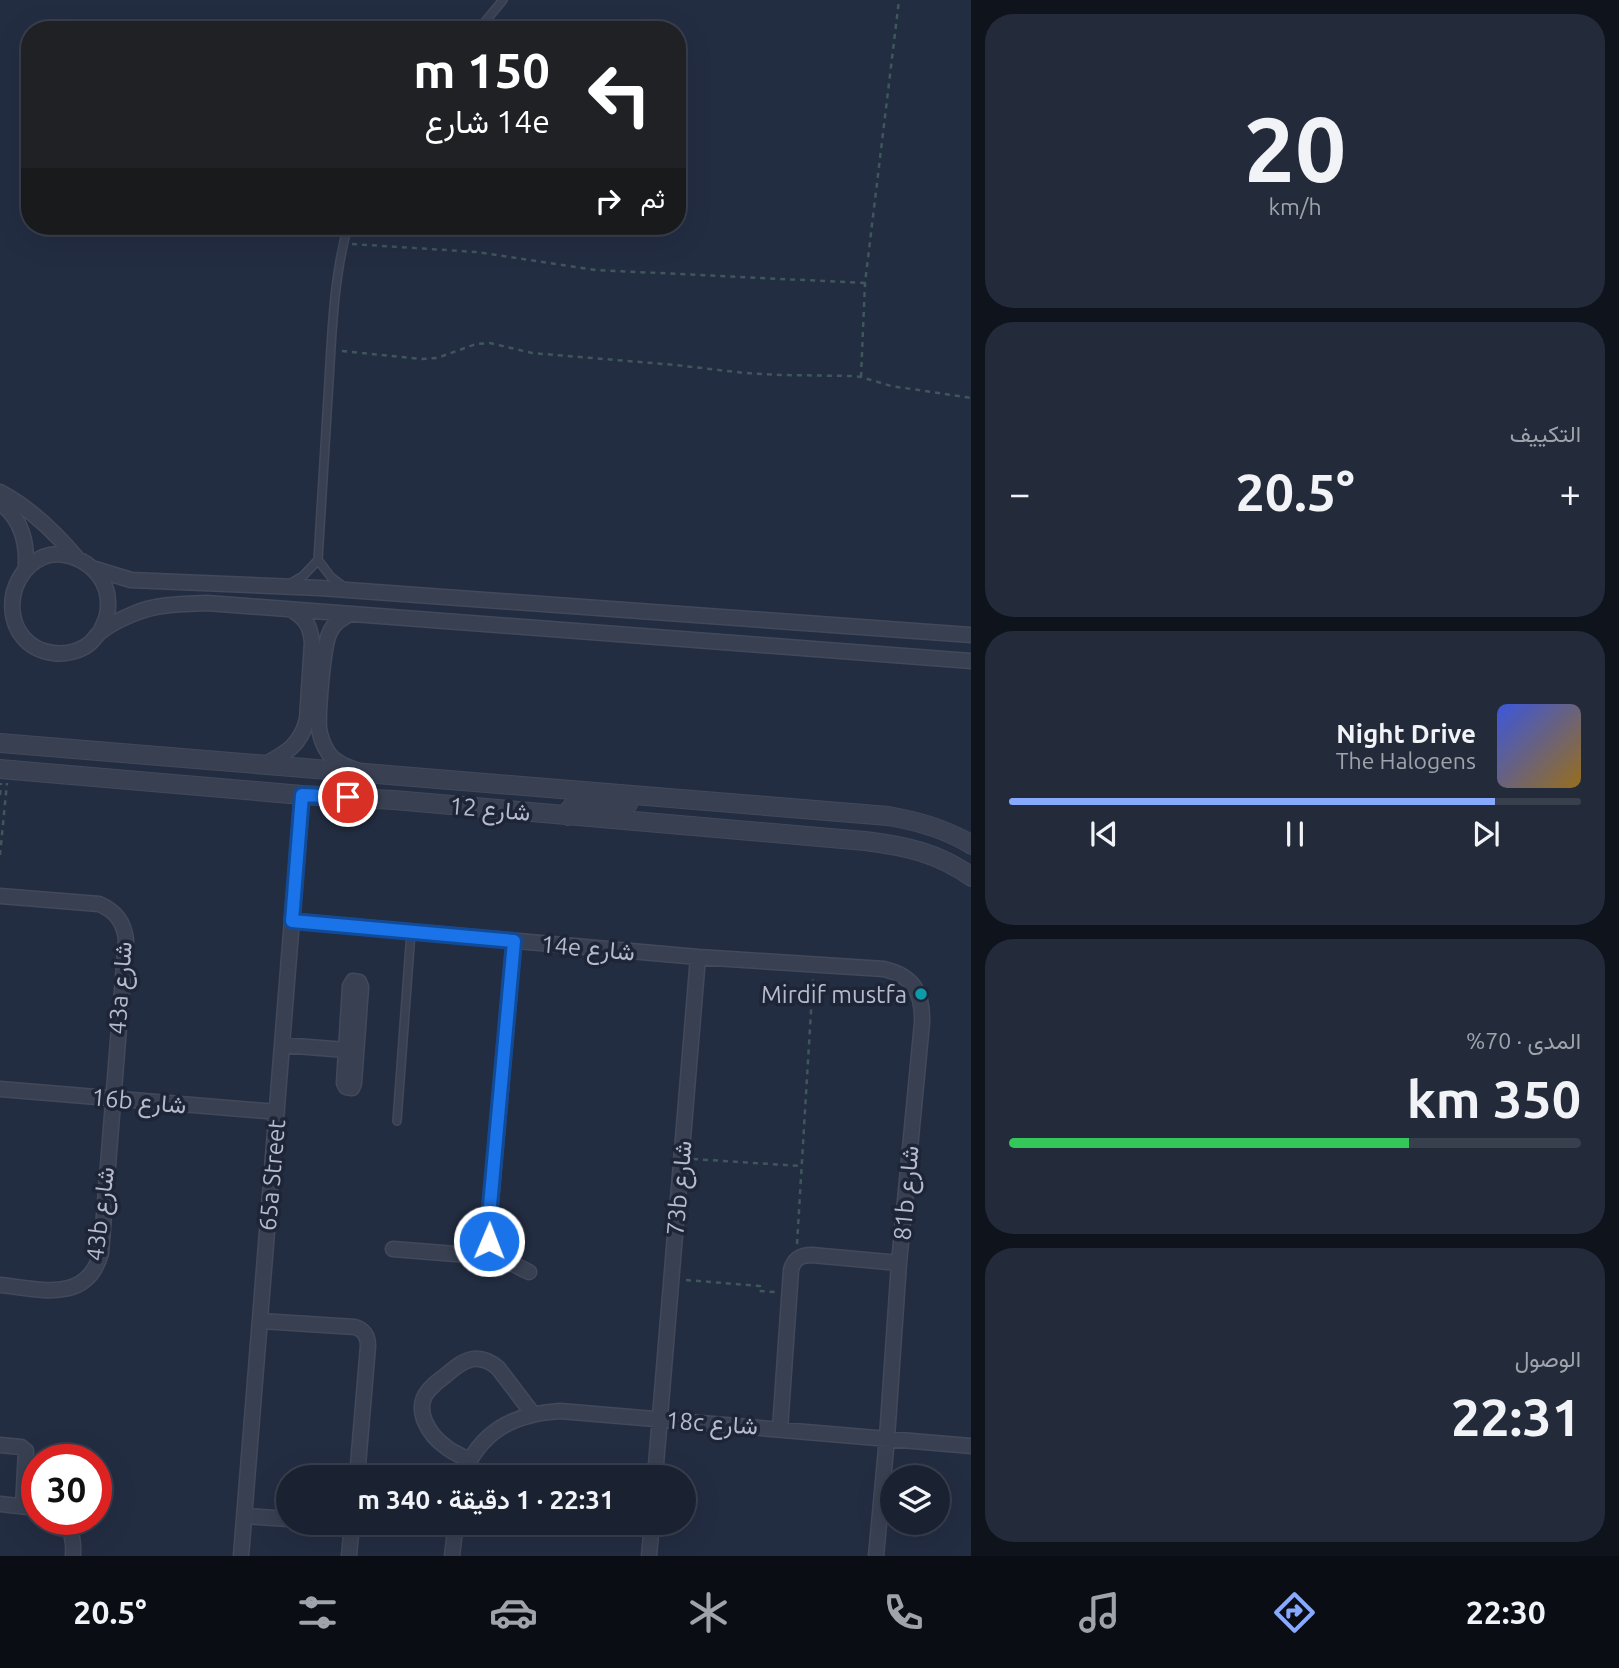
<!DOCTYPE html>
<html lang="ar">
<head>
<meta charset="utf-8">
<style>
  :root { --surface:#1a2232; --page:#232a3a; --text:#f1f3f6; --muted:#9fa4ac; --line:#383f4d; --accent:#87a9ff }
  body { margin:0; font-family:Ubuntu,Vazirmatn,sans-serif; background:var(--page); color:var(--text); direction:rtl; height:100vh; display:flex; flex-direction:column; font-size:26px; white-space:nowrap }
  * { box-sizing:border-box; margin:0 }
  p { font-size:23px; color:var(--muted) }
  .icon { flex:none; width:38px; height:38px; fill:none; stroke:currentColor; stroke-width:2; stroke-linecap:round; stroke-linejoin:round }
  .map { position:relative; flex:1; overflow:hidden; direction:ltr }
  .details { display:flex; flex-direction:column; gap:14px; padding:14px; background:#0e131c; width:648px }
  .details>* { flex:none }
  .guide { position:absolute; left:21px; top:21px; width:665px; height:214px; border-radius:28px; box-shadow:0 7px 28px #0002,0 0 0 2px var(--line); direction:rtl; background:#202124; color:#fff; overflow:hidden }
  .tools { position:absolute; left:880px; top:1465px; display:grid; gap:14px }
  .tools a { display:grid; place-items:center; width:70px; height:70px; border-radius:50%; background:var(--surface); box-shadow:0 7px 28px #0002,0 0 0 2px var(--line); font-size:35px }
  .speed { position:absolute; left:21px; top:1444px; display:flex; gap:14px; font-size:35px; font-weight:700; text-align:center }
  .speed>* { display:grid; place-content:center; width:91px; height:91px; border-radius:50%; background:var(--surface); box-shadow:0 7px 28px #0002,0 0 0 2px var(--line); line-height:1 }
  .speed .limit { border:10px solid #d22; background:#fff; color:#111 }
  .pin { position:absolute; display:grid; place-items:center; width:60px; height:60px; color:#fff; margin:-30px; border:4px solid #fff; border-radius:50%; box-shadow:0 2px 7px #0007 }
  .me { position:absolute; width:77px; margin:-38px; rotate:1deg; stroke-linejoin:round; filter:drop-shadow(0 0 5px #0008) }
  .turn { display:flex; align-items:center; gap:24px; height:147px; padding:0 21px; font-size:32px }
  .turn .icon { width:91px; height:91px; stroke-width:2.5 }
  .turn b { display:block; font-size:49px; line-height:60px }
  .then { display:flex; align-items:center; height:66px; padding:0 21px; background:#0003; gap:14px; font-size:26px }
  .big { font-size:52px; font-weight:600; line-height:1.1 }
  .details .card { flex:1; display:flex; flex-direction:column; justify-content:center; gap:10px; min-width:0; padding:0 24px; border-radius:28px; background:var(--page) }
  .details .dial { align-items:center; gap:0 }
  .dial b { font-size:91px; line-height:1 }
  .song { display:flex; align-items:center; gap:21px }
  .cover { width:84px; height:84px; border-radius:10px; background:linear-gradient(135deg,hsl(230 70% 55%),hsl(40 70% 35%)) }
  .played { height:7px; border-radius:4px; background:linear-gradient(90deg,var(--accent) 85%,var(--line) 85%) }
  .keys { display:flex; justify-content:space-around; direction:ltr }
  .heat { display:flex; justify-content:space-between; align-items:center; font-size:38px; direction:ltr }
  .charge { height:10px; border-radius:5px; background:linear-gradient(90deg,#34c759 70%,var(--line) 0) }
  .trip { position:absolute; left:276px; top:1465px; width:420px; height:70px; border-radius:35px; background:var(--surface); box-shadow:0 7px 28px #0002,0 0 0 2px var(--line); font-weight:600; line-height:70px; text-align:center; direction:rtl }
  .tab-bar { display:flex; height:112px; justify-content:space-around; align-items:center; background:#0a0e14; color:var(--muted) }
  .tab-bar .icon { width:49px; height:49px }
  .tab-bar .current { color:var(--accent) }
  .tab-bar b { font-size:32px; color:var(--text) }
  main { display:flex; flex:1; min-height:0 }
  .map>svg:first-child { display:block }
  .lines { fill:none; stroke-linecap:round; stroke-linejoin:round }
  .service-casing { stroke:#42495b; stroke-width:10 }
  .minor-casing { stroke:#42495b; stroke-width:17 }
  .tertiary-casing { stroke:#42495b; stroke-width:20 }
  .path { stroke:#3f565b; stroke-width:2.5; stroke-dasharray:5 5; stroke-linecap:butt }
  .service { stroke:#384052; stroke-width:7 }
  .minor { stroke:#384052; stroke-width:14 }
  .tertiary { stroke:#384052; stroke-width:18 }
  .route-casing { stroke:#114b97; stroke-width:18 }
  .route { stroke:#1a73e8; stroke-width:12 }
  .culture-dot { fill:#0f9aa8; stroke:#1d2537; stroke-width:2.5 }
  .labels { text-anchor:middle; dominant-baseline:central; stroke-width:7; stroke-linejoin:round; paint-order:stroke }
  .street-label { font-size:24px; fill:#b5bbcc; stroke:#1d2537 }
  .poi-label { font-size:24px; fill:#b5bbcc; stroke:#1d2537; text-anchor:end }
</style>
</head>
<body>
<main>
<section class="details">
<div class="card dial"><b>20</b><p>km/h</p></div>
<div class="card"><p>التكييف</p>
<div class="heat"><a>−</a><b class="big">20.5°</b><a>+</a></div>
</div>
<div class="card">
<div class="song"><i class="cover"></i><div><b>Night Drive</b><p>The Halogens</p></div></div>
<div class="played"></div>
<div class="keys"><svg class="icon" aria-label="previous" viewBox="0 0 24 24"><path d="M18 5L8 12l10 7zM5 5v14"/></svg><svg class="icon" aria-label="pause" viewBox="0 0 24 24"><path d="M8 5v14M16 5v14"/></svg><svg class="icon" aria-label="next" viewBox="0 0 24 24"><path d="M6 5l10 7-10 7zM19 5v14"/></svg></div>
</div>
<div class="card"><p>المدى · 70%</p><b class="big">350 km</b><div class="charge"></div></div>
<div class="card"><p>الوصول</p><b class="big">22:31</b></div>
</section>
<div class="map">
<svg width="972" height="1556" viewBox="0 0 972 1556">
  <rect width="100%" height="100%" fill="#232d42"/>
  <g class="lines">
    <defs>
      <path id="service" d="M478,30L503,0
        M318,560L331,577L344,587
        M289,584L303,576L318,560C322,500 325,441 329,381C332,331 334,275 348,226
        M397,1121L411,932"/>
      <path id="minor" d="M0,492C30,508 54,531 76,557
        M0,503C21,518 27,541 26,566
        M95,569L131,580L320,588L972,635
        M350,614C341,619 334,623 330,632C323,645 318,712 319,728C320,735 322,742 326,749C332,761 344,766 356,770
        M100,632C105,622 109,613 108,602C108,571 72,546 43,557C0,576 1,646 53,653C65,655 80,651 89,644C93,641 96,636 100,632C110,624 121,619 133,614C156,604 182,604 207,603L972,661
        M264,765C286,753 301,745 307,719L312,642C310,625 306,619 292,610
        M0,896L99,904C116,911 124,922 126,940L101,1253C87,1304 40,1289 0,1285
        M292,921L698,957L884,969C914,976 923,993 922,1023L899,1263L887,1438L876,1556
        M514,941L488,1235C493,1256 511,1263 529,1272
        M353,981L359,982L361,987L354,1083L352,1088L346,1087L344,1083L350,986Z
        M283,1045L346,1050
        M0,1089L277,1112
        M393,1249L468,1255L481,1253L492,1246
        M261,1321L355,1327C364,1330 368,1336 368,1346L357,1477
        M780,1429L791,1270C794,1259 800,1255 812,1255L899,1263
        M0,1445L21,1447L26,1451L23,1506
        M470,1460C462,1456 453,1453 446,1447C429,1435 413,1410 428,1391C433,1385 439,1380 445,1376C453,1369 462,1361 473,1359C483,1358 491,1362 498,1368L533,1414
        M462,1477C480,1431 513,1414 560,1411L972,1446
        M655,1477L698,957
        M0,1504L37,1508
        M245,1516L289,1519
        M63,1519C72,1531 74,1541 73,1556
        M329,1522L344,1524L350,1528L351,1534L349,1556
        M241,1556L302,795
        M452,1556L456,1522
        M649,1556L652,1522"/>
      <path id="tertiary" d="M0,743L888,816C918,821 946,829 972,845
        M0,769L302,795L394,800L865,841C906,846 938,853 972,877
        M568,816C569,811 568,809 573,806C581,801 616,806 628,804"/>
    </defs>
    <use href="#service" class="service-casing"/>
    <use href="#minor" class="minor-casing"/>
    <use href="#tertiary" class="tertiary-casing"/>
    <path class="path" d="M352,244L476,252L596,270L865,283
      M342,351L421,359L437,358L476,344L490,343L532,353L675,365L745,373L781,375L851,376L861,377L891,386L972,398
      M861,377L865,283L899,0
      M0,795L1,783
      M0,855L7,783
      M693,1159L801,1166
      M797,1244L813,978
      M686,1280L760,1286L759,1291L775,1292"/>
    <use href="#service" class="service"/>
    <use href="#minor" class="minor"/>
    <use href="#tertiary" class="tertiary"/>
  </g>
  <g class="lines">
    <defs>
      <path id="route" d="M348,797L302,795L292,921L514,941L488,1228L489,1241"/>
    </defs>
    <use href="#route" class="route-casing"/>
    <use href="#route" class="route"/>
  </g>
  <circle class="culture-dot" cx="921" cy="994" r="7"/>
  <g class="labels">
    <g class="street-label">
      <text transform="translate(490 809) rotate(5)">شارع 12</text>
      <text transform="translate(588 948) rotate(5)">14e شارع</text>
      <text transform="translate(120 988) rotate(-86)">43a شارع</text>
      <text transform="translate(139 1101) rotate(5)">16b شارع</text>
      <text transform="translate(272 1175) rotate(-85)">65a Street</text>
      <text transform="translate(679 1188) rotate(-85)">73b شارع</text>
      <text transform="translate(906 1193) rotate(-85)">81b شارع</text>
      <text transform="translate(100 1214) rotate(-83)">43b شارع</text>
      <text transform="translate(712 1423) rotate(4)">18c شارع</text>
    </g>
    <g class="poi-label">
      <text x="907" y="994">Mirdif mustfa</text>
    </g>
  </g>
</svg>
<div class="tools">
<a><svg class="icon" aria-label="layers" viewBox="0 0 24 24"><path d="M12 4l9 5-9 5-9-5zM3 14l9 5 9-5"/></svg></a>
</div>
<div class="speed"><div class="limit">30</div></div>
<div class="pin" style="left:348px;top:797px;background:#d93025"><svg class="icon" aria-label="arrive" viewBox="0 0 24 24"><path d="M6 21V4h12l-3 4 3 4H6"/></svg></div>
<svg class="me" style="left:489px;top:1241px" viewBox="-20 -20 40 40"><circle r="17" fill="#1a73e8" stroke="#fff" stroke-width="3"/><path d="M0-11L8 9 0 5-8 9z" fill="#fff"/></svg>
<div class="trip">22:31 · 1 دقيقة · 340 m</div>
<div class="guide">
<div class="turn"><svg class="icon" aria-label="left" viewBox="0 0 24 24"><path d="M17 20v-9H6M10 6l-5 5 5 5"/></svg><div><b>150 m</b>14e شارع</div></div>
<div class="then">ثم<svg class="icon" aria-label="right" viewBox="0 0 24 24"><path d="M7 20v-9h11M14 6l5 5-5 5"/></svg></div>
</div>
</div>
</main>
<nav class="tab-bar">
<b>22:30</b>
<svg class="icon current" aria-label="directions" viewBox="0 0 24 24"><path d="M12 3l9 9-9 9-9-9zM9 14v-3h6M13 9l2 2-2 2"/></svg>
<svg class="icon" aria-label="music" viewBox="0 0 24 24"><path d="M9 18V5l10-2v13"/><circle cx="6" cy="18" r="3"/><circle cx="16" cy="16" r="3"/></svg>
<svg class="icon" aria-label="phone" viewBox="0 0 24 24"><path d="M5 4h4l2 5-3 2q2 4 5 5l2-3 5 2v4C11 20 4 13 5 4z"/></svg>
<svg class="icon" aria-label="climate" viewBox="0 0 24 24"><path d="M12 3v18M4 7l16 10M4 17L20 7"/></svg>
<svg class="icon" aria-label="car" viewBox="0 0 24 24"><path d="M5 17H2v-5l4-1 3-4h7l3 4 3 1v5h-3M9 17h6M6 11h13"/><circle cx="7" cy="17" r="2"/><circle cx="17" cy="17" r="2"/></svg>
<svg class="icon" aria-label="filters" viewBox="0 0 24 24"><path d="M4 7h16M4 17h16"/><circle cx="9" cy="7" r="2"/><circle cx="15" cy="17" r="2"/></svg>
<b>20.5°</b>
</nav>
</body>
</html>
